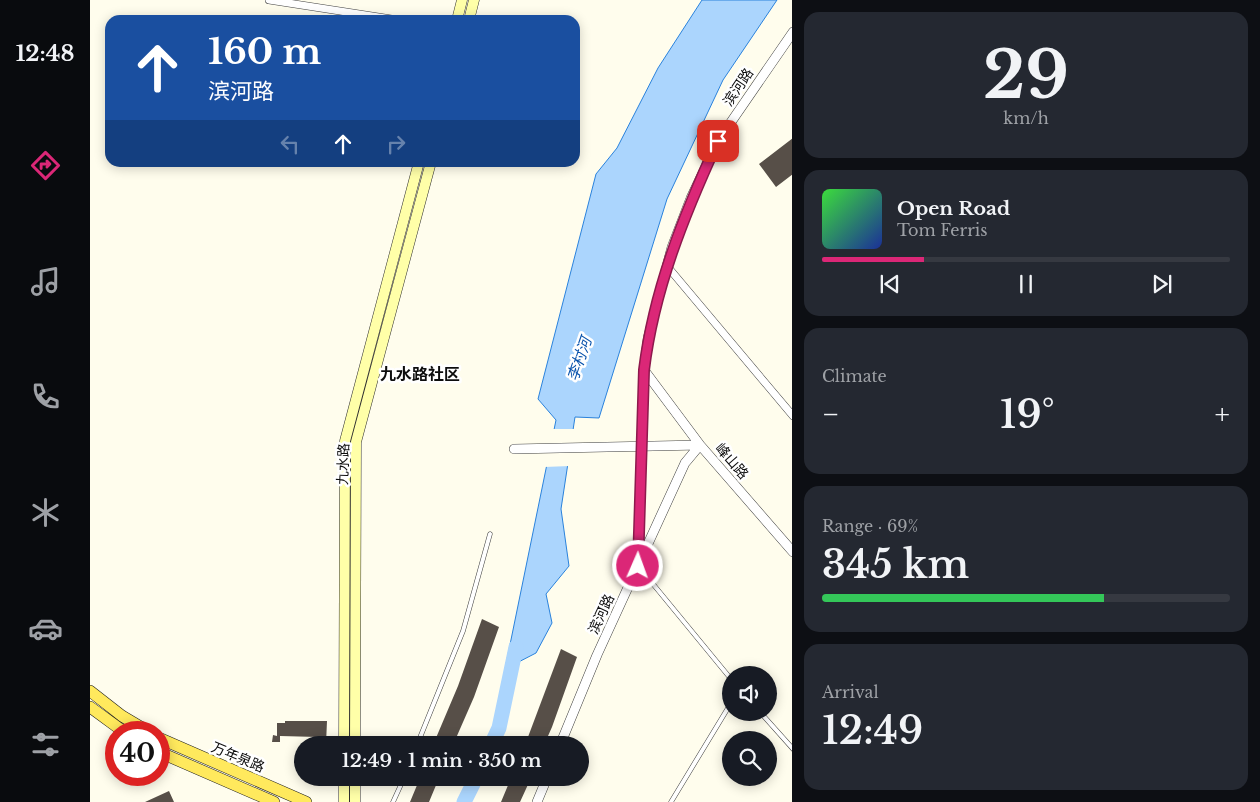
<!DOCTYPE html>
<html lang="en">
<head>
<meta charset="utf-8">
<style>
  :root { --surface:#171b24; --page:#242831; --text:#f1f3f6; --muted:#9ea1a6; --line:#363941; --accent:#db2777 }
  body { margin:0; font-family:"Libre Baskerville","Noto Sans SC",serif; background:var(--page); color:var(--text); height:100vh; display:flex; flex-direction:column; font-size:19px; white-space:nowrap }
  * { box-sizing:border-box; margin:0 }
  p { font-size:16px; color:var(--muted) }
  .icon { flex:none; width:28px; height:28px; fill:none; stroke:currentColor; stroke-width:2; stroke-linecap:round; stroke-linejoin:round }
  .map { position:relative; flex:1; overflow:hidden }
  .side { display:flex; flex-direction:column; gap:12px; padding:12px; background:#0d0f14; width:468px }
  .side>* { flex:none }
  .guide { position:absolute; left:15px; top:15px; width:475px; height:152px; border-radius:15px; box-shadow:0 2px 12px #0003; background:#1a4fa0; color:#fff; overflow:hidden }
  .buttons { position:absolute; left:632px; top:666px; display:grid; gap:10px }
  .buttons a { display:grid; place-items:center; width:55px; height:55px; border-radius:50%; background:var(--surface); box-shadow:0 2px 12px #0003; font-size:25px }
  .speed { position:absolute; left:15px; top:721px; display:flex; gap:10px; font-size:25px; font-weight:700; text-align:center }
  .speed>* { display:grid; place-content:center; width:65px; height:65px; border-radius:50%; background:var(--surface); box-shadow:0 2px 12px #0003; line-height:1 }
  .speed .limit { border:8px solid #d22; background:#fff; color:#111 }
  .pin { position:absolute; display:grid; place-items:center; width:42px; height:42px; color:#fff; margin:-21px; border-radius:10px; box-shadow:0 2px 8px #0006 }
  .me { position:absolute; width:55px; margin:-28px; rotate:2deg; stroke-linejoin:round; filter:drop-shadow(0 0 4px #0008) }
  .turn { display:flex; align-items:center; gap:18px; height:105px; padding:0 20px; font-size:22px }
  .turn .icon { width:65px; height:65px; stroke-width:2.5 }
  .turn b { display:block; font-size:35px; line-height:42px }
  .lanes { display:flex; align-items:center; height:48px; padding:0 20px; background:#0003; justify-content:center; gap:25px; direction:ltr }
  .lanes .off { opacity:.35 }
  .big { font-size:38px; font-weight:600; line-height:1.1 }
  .side .tile { flex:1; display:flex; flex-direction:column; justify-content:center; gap:8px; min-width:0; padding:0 18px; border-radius:15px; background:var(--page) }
  .side .dial { align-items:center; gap:0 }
  .dial b { font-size:65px; line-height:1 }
  .song { display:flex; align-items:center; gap:15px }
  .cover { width:60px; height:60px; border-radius:8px; background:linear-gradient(135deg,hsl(120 70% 55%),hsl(230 70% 35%)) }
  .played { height:5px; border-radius:2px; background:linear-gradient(90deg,var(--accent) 25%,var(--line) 25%) }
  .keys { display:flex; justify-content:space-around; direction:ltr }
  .heat { display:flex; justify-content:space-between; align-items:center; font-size:28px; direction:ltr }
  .charge { height:8px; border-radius:4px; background:linear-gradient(90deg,#34c759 69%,var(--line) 0) }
  .trip { position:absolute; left:204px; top:736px; width:295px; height:50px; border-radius:25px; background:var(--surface); box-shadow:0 2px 12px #0003; font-weight:600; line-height:50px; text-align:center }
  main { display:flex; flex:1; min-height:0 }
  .dock { display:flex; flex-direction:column; width:90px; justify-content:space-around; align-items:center; background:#090b0e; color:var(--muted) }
  .dock .icon { width:35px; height:35px }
  .dock .current { color:var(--accent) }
  .dock b { font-size:22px; color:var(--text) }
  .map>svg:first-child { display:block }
  .water { fill:#abd5fd; stroke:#2a82dc }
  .pier { fill:#fffded }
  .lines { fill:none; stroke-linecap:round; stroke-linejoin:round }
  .river { stroke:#abd5fd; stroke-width:15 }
  .building { fill:#574f48 }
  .service-casing { stroke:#404040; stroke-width:5 }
  .minor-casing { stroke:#404040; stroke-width:8 }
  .tertiary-casing { stroke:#404040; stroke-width:10 }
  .secondary-casing { stroke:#2f2f2f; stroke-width:11 }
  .primary-casing { stroke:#1e1e1e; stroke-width:12 }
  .service { stroke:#fff; stroke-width:4 }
  .minor { stroke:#fff; stroke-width:7 }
  .tertiary { stroke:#fff; stroke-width:9 }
  .secondary { stroke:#ffffa8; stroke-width:10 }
  .primary { stroke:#ffe95d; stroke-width:11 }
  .route-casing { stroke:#8e194d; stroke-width:12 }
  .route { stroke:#db2777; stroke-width:9 }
  .labels { text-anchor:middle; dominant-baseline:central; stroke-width:5; stroke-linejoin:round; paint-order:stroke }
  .street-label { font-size:14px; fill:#0d0d0d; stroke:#fff }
  .water-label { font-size:15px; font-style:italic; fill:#0953ac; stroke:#fff }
  .quarter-label { font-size:16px; font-weight:bold; fill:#0d0d0d; stroke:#fff }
</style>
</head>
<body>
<main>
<nav class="dock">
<b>12:48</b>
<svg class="icon current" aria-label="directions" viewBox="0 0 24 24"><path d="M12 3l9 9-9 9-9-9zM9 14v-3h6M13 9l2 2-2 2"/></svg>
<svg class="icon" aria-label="music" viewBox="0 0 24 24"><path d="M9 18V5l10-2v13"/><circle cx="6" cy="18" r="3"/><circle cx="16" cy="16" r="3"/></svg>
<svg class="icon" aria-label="phone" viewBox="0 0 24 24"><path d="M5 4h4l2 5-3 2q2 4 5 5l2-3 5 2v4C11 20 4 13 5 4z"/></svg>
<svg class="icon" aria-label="climate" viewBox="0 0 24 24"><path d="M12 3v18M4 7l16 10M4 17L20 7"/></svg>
<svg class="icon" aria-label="car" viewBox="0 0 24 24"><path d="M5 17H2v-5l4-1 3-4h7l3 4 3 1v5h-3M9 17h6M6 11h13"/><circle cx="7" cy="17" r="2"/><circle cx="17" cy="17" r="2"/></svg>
<svg class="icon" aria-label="filters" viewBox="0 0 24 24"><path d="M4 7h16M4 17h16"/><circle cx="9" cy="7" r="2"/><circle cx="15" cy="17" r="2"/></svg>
</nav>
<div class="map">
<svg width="703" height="802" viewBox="0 0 703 802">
  <rect width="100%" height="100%" fill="#fffded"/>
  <path class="water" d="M612,0H687L633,80L577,199L509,418L485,417L471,509L479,566L456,594L462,623L446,653L415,669L466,420L448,399L506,174L527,148L568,68Z"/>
  <path class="pier" d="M462,429H486L480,466L454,467Z"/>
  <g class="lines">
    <path class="river" d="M401,745L409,728L426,647
      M374,802L386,778"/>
  </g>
  <path class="building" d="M703,138V174L686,187L669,164Z
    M392,619L409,627L384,697L363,745H343L368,686Z
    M471,649L487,657L462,727L454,745H435Z
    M195,721H237L236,744H228V737L190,736V742H182L183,735L187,736V723H195Z
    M330,778H349L339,802H320Z
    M421,778H441L430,802H411Z
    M79,791L84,802H55Z"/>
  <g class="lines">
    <defs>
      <path id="service" d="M549,567L641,679
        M670,712L703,749
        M327,745L373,631L400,534
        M303,802L314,778
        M581,802L641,703"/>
      <path id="minor" d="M179,0L308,20
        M577,266L703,416"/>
      <path id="tertiary" d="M703,32L628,141L601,198L582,247L558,338L554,370L610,445L703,552
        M424,449L610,445
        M548,562L554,370
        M470,745L507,655L595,463L610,445
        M447,802L457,778"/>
      <path id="secondary" d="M367,20L372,0
        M379,20L384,0
        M254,745L255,441L329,162
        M265,745L266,442L341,162
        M254,802V778
        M265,802V778"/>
      <path id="primary" d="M0,691L32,716L59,732
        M0,707L34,732
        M69,738L216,802
        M69,752L184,802"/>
    </defs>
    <use href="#service" class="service-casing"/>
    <use href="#minor" class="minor-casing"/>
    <use href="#tertiary" class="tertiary-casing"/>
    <use href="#secondary" class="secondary-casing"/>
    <use href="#primary" class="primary-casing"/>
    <use href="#service" class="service"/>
    <use href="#minor" class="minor"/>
    <use href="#tertiary" class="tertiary"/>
    <use href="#secondary" class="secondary"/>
    <use href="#primary" class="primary"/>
  </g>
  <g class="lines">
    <defs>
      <path id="route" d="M548,566L554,370C564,289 594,215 628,141"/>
    </defs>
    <use href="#route" class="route-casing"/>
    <use href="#route" class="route"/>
  </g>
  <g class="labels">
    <g class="street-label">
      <text transform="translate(648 87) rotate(-56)">滨河路</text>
      <text transform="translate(642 461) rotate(49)">峰山路</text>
      <text transform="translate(253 464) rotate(-88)">九水路</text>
      <text transform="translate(511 614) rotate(-65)">滨河路</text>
      <text transform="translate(148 757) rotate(23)">万年泉路</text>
    </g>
    <g class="water-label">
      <text transform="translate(489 359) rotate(-71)">李村河</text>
    </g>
    <g class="quarter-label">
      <text x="330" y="374">九水路社区</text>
    </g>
  </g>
</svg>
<div class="buttons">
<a><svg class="icon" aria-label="sound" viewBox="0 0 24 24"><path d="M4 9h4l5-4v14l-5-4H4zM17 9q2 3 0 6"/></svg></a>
<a><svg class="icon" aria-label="search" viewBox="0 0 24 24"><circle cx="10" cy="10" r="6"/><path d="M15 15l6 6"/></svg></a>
</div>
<div class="speed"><div class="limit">40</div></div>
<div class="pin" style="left:628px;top:141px;background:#d93025"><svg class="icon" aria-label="arrive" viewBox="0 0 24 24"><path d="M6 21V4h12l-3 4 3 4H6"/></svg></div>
<svg class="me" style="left:548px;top:566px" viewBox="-20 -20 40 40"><circle r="17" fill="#db2777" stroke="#fff" stroke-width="3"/><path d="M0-11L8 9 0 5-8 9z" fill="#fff"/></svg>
<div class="trip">12:49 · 1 min · 350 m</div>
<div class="guide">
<div class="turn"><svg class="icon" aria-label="ahead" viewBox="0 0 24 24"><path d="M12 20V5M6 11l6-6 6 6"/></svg><div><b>160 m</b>滨河路</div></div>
<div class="lanes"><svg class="icon off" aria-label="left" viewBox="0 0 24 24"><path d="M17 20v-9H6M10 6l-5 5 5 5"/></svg><svg class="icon" aria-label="ahead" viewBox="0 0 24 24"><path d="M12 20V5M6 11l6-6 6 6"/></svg><svg class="icon off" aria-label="right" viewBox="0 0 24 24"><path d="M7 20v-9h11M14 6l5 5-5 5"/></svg></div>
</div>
</div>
<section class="side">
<div class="tile dial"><b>29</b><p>km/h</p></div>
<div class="tile">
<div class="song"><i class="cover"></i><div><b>Open Road</b><p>Tom Ferris</p></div></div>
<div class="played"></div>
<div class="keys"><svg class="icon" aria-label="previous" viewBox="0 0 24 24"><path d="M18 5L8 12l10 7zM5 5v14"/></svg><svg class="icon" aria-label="pause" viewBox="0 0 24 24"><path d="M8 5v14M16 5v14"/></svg><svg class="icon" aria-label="next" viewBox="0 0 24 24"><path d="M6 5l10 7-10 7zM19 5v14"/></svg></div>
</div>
<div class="tile"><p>Climate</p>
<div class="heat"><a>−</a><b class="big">19°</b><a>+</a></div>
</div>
<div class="tile"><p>Range · 69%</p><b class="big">345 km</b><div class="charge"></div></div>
<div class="tile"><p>Arrival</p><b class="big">12:49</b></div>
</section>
</main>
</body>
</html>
